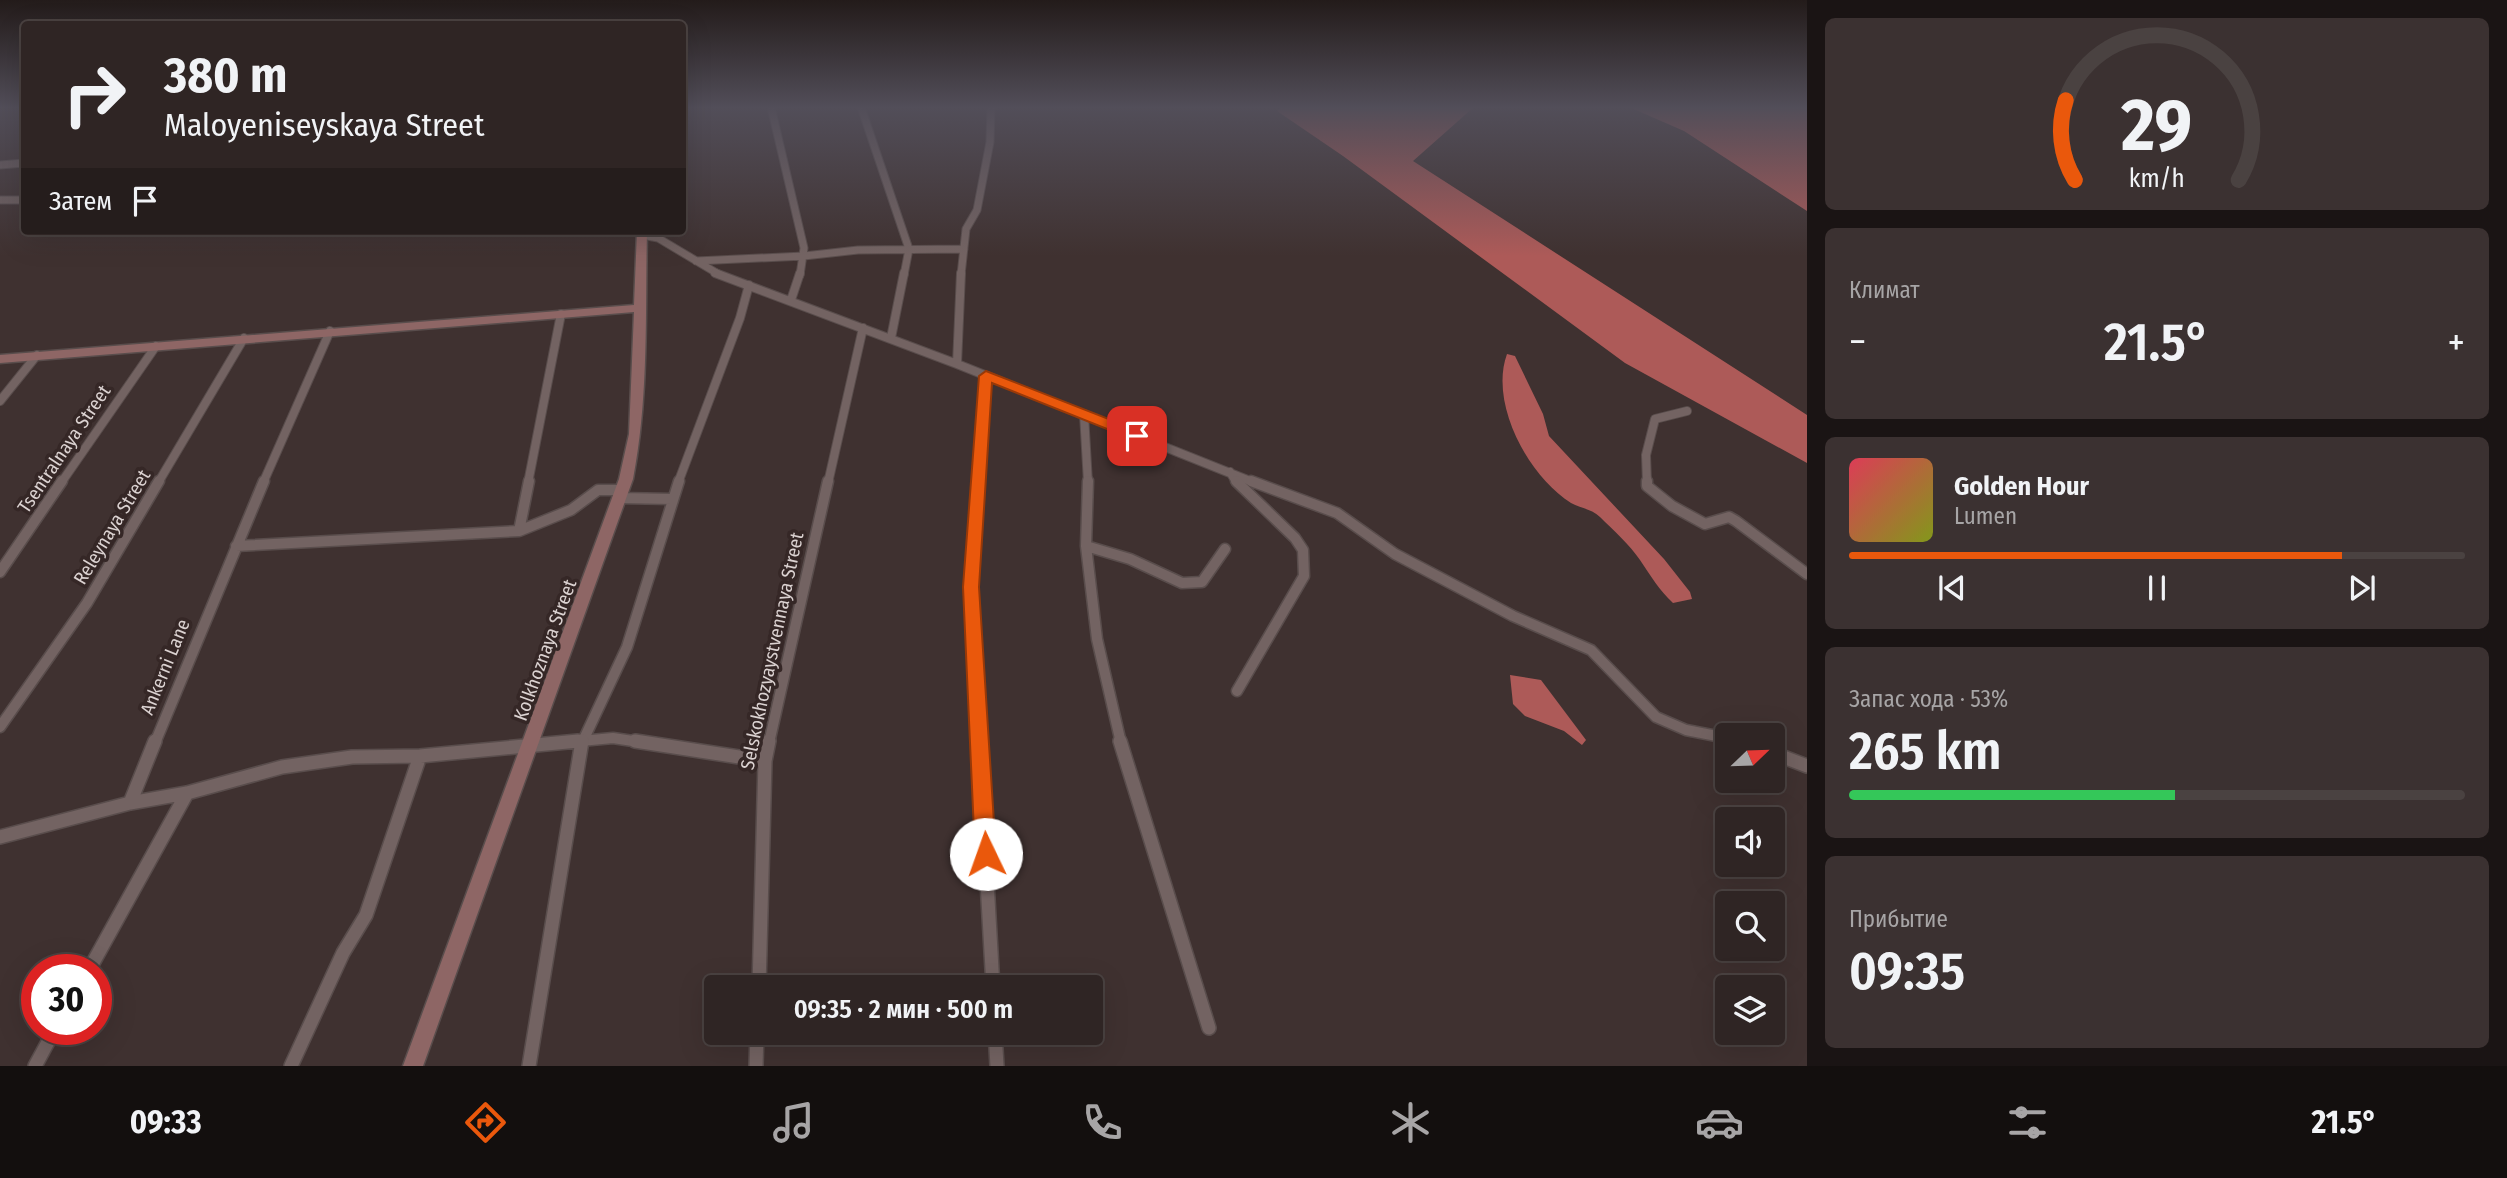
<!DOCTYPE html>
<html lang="ru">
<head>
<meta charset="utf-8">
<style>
  :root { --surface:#2f2524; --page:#3b3131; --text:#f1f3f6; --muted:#a7a5a6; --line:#4a4241; --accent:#ea580c }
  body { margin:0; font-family:"Fira Sans Condensed",sans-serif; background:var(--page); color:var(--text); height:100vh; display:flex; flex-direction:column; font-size:26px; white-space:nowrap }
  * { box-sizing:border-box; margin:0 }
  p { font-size:23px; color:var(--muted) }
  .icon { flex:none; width:38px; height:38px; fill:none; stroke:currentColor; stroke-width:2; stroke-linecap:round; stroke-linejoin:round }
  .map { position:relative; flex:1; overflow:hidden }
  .drawer { display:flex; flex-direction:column; gap:18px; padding:18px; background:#1a1414; width:700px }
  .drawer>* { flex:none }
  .hud { position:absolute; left:21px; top:21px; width:665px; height:214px; border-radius:7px; box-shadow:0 7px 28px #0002,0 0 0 2px var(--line); background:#2f2524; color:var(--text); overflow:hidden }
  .needle { width:46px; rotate:67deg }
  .fabs { position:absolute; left:1715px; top:723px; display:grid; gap:14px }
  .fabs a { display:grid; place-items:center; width:70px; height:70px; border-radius:7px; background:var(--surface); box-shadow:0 7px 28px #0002,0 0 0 2px var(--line); font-size:35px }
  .speed { position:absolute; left:21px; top:954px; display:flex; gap:14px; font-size:35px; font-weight:700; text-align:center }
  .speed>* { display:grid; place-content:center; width:91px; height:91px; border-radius:50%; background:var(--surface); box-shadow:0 7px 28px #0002,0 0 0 2px var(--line); line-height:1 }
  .speed .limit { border:10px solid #d22; background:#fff; color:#111 }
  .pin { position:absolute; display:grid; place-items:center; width:60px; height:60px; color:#fff; margin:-30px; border-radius:14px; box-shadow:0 4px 10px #0006 }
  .me { position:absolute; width:77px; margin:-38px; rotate:357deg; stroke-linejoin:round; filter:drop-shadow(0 0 5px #0008) }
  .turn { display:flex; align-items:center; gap:24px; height:147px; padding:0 28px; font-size:32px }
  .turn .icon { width:91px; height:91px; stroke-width:2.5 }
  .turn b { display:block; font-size:49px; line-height:60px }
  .then { display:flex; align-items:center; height:66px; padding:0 28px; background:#0003; gap:14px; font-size:26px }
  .big { font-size:52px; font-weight:600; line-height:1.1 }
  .drawer .tile { flex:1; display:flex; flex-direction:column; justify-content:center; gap:10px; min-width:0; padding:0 24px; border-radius:10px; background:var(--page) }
  .drawer .dial { align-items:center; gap:0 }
  .dial svg { height:182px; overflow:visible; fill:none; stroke:var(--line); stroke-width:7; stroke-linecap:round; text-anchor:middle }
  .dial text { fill:var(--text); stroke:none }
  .song { display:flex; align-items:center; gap:21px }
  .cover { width:84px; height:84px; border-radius:10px; background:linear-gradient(135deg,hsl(350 70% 55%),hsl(70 70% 35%)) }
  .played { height:7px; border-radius:4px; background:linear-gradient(90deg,var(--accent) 80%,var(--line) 80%) }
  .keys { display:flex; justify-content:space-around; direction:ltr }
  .heat { display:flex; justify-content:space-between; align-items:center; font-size:38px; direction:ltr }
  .charge { height:10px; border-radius:5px; background:linear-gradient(90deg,#34c759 53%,var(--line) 0) }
  .trip { position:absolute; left:704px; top:975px; width:399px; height:70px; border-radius:7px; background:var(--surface); box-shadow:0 7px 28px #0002,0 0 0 2px var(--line); font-weight:600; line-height:70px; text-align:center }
  .tabs { display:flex; height:112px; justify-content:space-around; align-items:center; background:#130f0e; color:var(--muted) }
  .tabs .icon { width:49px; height:49px }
  .tabs .on { color:var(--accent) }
  .tabs b { font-size:32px; color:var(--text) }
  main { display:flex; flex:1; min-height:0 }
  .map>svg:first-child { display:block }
  .water { fill:#ad5a58 }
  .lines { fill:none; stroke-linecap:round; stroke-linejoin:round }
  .street-far3-casing { stroke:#594d4c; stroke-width:9 }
  .street-far2-casing { stroke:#594d4c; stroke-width:10 }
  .street-far1-casing { stroke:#594d4c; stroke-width:13 }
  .street-casing { stroke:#594d4c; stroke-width:16 }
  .secondary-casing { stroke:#594d4c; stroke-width:3 }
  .street-far3 { stroke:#736362; stroke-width:7 }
  .street-far2 { stroke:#736362; stroke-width:8 }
  .street-far1 { stroke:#736362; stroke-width:10 }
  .street { stroke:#736362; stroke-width:13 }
  .secondary { fill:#8e6665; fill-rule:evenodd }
  .route { fill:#ea580c; stroke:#983908; stroke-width:2 }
  .labels { text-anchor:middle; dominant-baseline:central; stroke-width:7; stroke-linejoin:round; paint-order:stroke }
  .street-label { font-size:19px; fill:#dbd2d1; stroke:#352726 }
</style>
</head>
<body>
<main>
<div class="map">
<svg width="1807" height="1066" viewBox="0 0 1807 1066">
  <rect width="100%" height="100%" fill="#3f3130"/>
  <path class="water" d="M1282,107H1474L1413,161L1807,415V463L1625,363L1343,156L1277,111Z
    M1629,107H1807V211L1684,131Z
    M1507,354L1515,356L1543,414L1549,436L1664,559L1690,592L1692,599L1673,603C1659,590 1651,576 1640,560C1630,545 1613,530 1600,517C1592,509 1580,508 1571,503C1528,476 1489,403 1507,354Z
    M1510,675L1541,680L1586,740L1582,745L1564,731L1525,716L1513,704Z"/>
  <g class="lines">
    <defs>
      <path id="street-far3" d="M771,107L804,248L800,275
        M861,107L909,249L904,275
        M0,165L24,163
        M0,200H24
        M642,235L658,238L720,275
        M696,261L804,256L858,250L964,249
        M961,275L966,229L977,210L990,142L991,107"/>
      <path id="street-far2" d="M715,273L957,364
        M961,273L957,364L1255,483
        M791,300L800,273
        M891,338L904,273
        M0,401L37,355
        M1084,414L1088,483
        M1230,472L1237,483
        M61,483L156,346
        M158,483L244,338
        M263,483L330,331
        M528,483L561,314
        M678,483L740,318L749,285
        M828,483L863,328
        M978,483L986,376
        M1647,483L1646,455L1655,419L1687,411"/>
      <path id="street-far1" d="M979,481L971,587L980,743
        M1088,481L1086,546L1097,639L1121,743
        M1236,481L1295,538L1303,550L1304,576L1237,691
        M1251,481L1337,513L1395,554L1513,616L1591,650L1656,717L1686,730L1727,738
        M1647,481V486L1672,506L1705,524L1729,517L1736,521L1807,574
        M620,498L672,499
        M519,531L571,510L598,490H622
        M236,546L519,531L529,481
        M1086,546L1130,559L1182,583L1202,582L1225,549
        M0,572L62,481
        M0,727L87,603L159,481
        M155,743L264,481
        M559,743L613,738L646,743
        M582,743L627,647L679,481
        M769,743L828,481"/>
      <path id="street" d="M635,741L765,761
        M979,741L993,987
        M1120,741L1209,1028
        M1773,753L1807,766
        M130,803L155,741
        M0,837L130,803L187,793L282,767L352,757L420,756L578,741
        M89,970L187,793
        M759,987L765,761L769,741
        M995,1032L997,1066
        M35,1066L55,1029
        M291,1066L343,953L366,915L420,756
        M529,1066L582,741
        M756,1066L757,1032"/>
      <path id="secondary" d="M637,231H647C645,313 649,397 633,479L423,1066H403L619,479L629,434L634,312L0,363V355L634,305Z"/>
    </defs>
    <use href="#street-far3" class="street-far3-casing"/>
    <use href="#street-far2" class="street-far2-casing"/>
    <use href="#street-far1" class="street-far1-casing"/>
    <use href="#street" class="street-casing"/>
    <use href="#secondary" class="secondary-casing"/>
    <use href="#street-far3" class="street-far3"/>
    <use href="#street-far2" class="street-far2"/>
    <use href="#street-far1" class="street-far1"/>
    <use href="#street" class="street"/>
    <use href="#secondary" class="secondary"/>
  </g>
  <linearGradient id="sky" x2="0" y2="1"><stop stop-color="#231b1a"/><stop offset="0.42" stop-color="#524e59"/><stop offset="1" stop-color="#524e59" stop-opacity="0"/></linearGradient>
  <rect width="1807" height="256" fill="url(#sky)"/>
  <path class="route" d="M986,371L1142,432L1145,436L1142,439H1132L992,383L979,587L996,854L993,861L986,864L978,861L975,854L963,587L979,376Z"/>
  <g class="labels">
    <g class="street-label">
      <text transform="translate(64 449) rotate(-56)">Tsentralnaya Street</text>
      <text transform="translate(112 527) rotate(-59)">Releynaya Street</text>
      <text transform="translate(545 650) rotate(-70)">Kolkhoznaya Street</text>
      <text transform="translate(772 651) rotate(-78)">Selskokhozyaystvennaya Street</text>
      <text transform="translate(165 667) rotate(-68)">Ankerni Lane</text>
    </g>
  </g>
</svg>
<div class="fabs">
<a><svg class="needle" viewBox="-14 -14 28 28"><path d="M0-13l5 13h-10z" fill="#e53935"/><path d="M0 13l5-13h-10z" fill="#a7a5a6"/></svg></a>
<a><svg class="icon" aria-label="sound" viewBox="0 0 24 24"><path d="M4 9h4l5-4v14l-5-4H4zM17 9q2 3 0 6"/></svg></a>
<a><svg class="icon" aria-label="search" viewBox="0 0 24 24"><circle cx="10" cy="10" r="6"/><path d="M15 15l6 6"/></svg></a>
<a><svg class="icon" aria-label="layers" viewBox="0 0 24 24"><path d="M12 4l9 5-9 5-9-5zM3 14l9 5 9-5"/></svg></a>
</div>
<div class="speed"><div class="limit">30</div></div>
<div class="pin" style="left:1137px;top:436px;background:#d93025"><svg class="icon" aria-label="arrive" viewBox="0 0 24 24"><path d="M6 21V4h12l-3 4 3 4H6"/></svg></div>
<svg class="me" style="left:986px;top:854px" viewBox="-20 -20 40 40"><circle r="19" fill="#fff"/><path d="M0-13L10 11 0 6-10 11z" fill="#ea580c"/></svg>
<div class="trip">09:35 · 2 мин · 500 m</div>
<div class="hud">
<div class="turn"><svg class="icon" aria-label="right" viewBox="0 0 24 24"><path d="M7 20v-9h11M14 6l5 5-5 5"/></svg><div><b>380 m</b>Maloyeniseyskaya Street</div></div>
<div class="then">Затем<svg class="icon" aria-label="arrive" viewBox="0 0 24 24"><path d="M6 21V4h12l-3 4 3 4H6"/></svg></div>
</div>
</div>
<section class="drawer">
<div class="tile dial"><svg viewBox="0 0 100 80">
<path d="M14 69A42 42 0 1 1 86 69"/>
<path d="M14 69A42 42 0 0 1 10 34" stroke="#ea580c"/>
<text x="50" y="56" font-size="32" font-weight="700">29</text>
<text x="50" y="72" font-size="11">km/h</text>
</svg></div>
<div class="tile"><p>Климат</p>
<div class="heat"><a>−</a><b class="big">21.5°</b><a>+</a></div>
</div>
<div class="tile">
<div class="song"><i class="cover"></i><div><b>Golden Hour</b><p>Lumen</p></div></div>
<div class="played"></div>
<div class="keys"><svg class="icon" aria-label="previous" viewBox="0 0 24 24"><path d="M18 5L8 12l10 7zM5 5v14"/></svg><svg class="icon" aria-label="pause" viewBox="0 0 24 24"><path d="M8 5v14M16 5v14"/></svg><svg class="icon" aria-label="next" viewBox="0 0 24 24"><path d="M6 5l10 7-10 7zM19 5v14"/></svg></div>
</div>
<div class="tile"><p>Запас хода · 53%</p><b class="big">265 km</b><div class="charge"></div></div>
<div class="tile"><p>Прибытие</p><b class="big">09:35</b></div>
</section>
</main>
<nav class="tabs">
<b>09:33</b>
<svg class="icon on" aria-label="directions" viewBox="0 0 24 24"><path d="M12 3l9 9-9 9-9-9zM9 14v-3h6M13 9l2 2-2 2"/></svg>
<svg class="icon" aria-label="music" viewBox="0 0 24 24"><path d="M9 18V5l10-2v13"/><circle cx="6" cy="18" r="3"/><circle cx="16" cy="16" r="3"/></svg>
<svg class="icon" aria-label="phone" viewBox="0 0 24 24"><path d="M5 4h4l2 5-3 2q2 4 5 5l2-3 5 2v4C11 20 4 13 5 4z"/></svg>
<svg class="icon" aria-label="climate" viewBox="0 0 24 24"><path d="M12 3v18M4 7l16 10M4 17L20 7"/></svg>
<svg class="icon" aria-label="car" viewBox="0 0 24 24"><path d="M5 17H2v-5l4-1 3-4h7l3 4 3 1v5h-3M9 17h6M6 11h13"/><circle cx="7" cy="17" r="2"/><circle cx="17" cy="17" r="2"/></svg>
<svg class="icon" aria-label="filters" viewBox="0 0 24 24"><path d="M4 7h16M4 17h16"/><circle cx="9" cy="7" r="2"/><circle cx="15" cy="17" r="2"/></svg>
<b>21.5°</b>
</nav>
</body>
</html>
